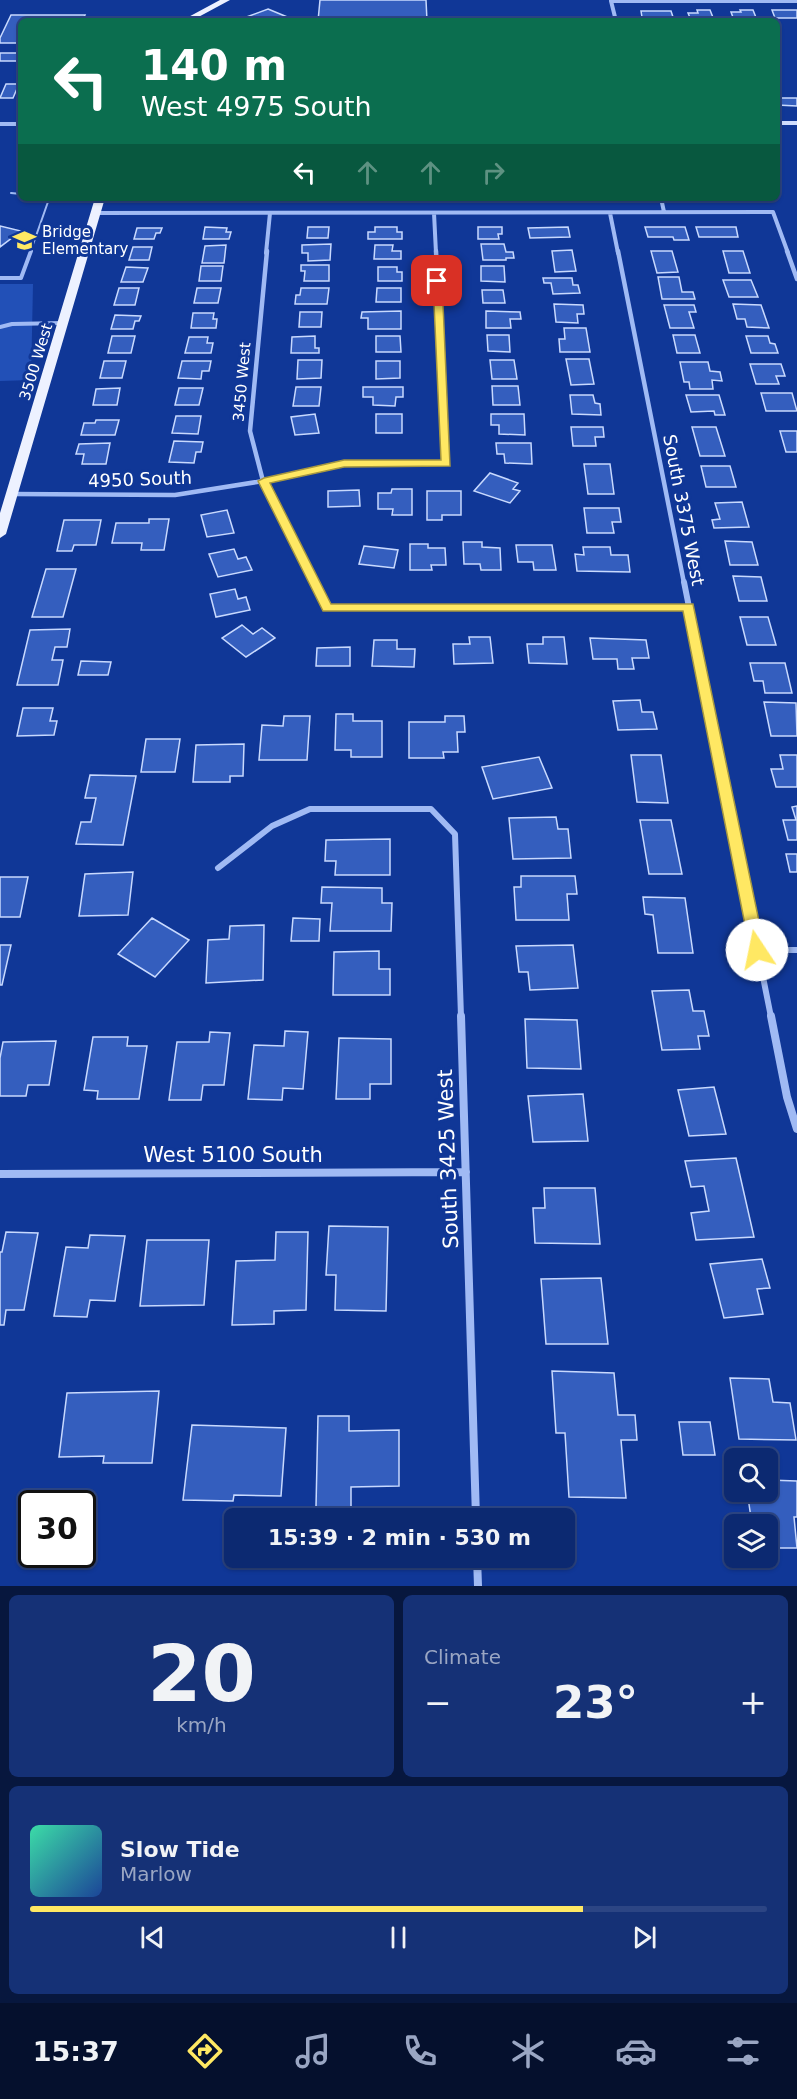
<!DOCTYPE html>
<html lang="en">
<head>
<meta charset="utf-8">
<style>
  :root { --surface:#0c2971; --page:#153176; --text:#f1f3f6; --muted:#9aa6c3; --line:#2c4584; --accent:#ffe863 }
  body { margin:0; font-family:"DejaVu Sans",sans-serif; background:var(--page); color:var(--text); height:100vh; display:flex; flex-direction:column; font-size:22px; white-space:nowrap }
  * { box-sizing:border-box; margin:0 }
  p { font-size:20px; color:var(--muted) }
  .icon { flex:none; width:33px; height:33px; fill:none; stroke:currentColor; stroke-width:2; stroke-linecap:round; stroke-linejoin:round }
  .map { position:relative; height:1586px; overflow:hidden }
  .sheet { display:flex; flex-direction:column; gap:9px; padding:9px; background:#07173e; flex:1 }
  .sheet>* { flex:none }
  .guide { position:absolute; left:18px; top:18px; width:762px; height:183px; border-radius:9px; box-shadow:0 2px 4px #0004,0 0 0 2px var(--line); background:#0b6e4f; color:#fff; overflow:hidden }
  .tools { position:absolute; left:724px; top:1448px; display:grid; gap:12px }
  .tools a { display:grid; place-items:center; width:54px; height:54px; border-radius:9px; background:var(--surface); box-shadow:0 2px 4px #0004,0 0 0 2px var(--line); font-size:30px }
  .speed { position:absolute; left:18px; top:1490px; display:flex; gap:12px; font-size:30px; font-weight:700; text-align:center }
  .speed>* { display:grid; place-content:center; width:78px; height:78px; border-radius:50%; background:var(--surface); box-shadow:0 2px 4px #0004,0 0 0 2px var(--line); line-height:1 }
  .speed .limit { border:3px solid #111; border-radius:9px; background:#fff; color:#111 }
  .pin { position:absolute; display:grid; place-items:center; width:51px; height:51px; color:#fff; margin:-26px; border-radius:12px; box-shadow:0 3px 9px #0006 }
  .me { position:absolute; width:66px; margin:-33px; rotate:349deg; stroke-linejoin:round; filter:drop-shadow(0 0 4px #0008) }
  .turn { display:flex; align-items:center; gap:21px; height:126px; padding:0 24px; font-size:27px }
  .turn .icon { width:78px; height:78px; stroke-width:2.5 }
  .turn b { display:block; font-size:42px; line-height:51px }
  .lanes { display:flex; align-items:center; height:57px; padding:0 24px; background:#0003; justify-content:center; gap:30px; direction:ltr }
  .lanes .off { opacity:.35 }
  .big { font-size:45px; font-weight:600; line-height:1.1 }
  .sheet .tile { flex:1; display:flex; flex-direction:column; justify-content:center; gap:9px; min-width:0; padding:0 21px; border-radius:9px; background:var(--page) }
  .sheet .dial { align-items:center; gap:0 }
  .dial b { font-size:78px; line-height:1 }
  .song { display:flex; align-items:center; gap:18px }
  .cover { width:72px; height:72px; border-radius:9px; background:linear-gradient(135deg,hsl(160 70% 55%),hsl(220 70% 35%)) }
  .played { height:6px; border-radius:3px; background:linear-gradient(90deg,var(--accent) 75%,var(--line) 75%) }
  .keys { display:flex; justify-content:space-around; direction:ltr }
  .heat { display:flex; justify-content:space-between; align-items:center; font-size:33px; direction:ltr }
  .sheet .tiles { flex:1; display:grid; gap:9px; grid-template-columns:1fr 1fr }
  .tile:last-child { grid-column:span 2 }
  .trip { position:absolute; left:224px; top:1508px; width:351px; height:60px; border-radius:9px; background:var(--surface); box-shadow:0 2px 4px #0004,0 0 0 2px var(--line); font-weight:600; line-height:60px; text-align:center }
  .menu { display:flex; height:96px; justify-content:space-around; align-items:center; background:#05102d; color:var(--muted) }
  .menu .icon { width:42px; height:42px }
  .menu .current { color:var(--accent) }
  .menu b { font-size:27px; color:var(--text) }
  .map>svg:first-child { display:block }
  .green { fill:#2250b7 }
  .building { fill:#345ebe; stroke:#c8d9fe; stroke-width:1.5 }
  .lines { fill:none; stroke-linecap:round; stroke-linejoin:round }
  .service-far1 { stroke:#a0baf4; stroke-width:2 }
  .service { stroke:#a0baf4; stroke-width:4 }
  .minor-far3 { stroke:#a0baf4; stroke-width:4 }
  .minor-far2 { stroke:#a0baf4; stroke-width:4.5 }
  .minor-far1 { stroke:#a0baf4; stroke-width:6 }
  .minor { stroke:#a0baf4; stroke-width:8 }
  .tertiary { fill:#a0baf4; fill-rule:evenodd }
  .secondary { fill:#d0ddfd; fill-rule:evenodd }
  .primary { fill:#edf1ff; fill-rule:evenodd }
  .route { fill:#ffe863; stroke:#a69740; stroke-width:1.5 }
  .labels { text-anchor:middle; dominant-baseline:central; stroke-width:6; stroke-linejoin:round; paint-order:stroke }
  .far-poi-label { font-size:15px; fill:#fff; stroke:#103797; text-anchor:start }
  .far-street-label { font-size:15px; fill:#fff; stroke:#103797 }
  .street-label { font-size:18px; fill:#fff; stroke:#103797 }
  .near-street-label { font-size:21px; fill:#fff; stroke:#103797 }
</style>
</head>
<body>
<div class="map">
<svg width="797" height="1586" viewBox="0 0 797 1586">
  <rect width="100%" height="100%" fill="#103797"/>
  <path class="green" d="M0,284H33L31,380L0,381Z"/>
  <path class="building" d="M320,0H426L427,21H318Z
    M268,9L297,21L241,19Z
    M697,10H710L714,20H691L688,13H698Z
    M740,10H753L757,20H734L731,12H741Z
    M772,10H797V18H775Z
    M641,11H671L673,17H642Z
    M11,15H85L82,21H21V43H0V38Z
    M0,53H21V61H0Z
    M6,84H19L13,98H0Z
    M777,98H797V106L777,105Z
    M0,226L21,231L0,247Z
    M205,227L227,228L226,232H231L229,239H203Z
    M308,227H329L328,238H307Z
    M375,227H397V232H402V239H368V232H375Z
    M478,227H502V234H498L499,239H478Z
    M568,227L570,237L530,238L528,228Z
    M645,227H685L689,240H674L673,237H648Z
    M696,227H736L738,237H699Z
    M137,228H162L160,233H156L154,239H134Z
    M331,244L330,260L308,261V253H302V245Z
    M481,244H504L506,252H513L514,258H506V260H483Z
    M226,245L224,263H202L205,246Z
    M375,245H393L392,251H401V259H374Z
    M133,247H152L149,260H129Z
    M572,250L576,271L555,272L552,251Z
    M651,251H672L678,272L657,273Z
    M723,251H743L750,273H729Z
    M301,265H329V281H304L305,271H301Z
    M201,266H223L221,281H199Z
    M481,266H504L505,282L481,281Z
    M126,267L148,268L143,282H121Z
    M378,267H397V272H402V281H378Z
    M658,277H679L682,292H693L695,299H662Z
    M543,278H572L573,285H578L580,293L553,294L551,283H544Z
    M723,280H751L758,297H729Z
    M119,288H139L135,305H114Z
    M197,288H221L218,303H194Z
    M301,288H329L327,304H295L296,295H300Z
    M377,288H401V302H376Z
    M482,290H503L505,303H483Z
    M554,304L583,305L584,314H577L578,323L556,322Z
    M733,304L761,305L769,328L747,327L745,319H737Z
    M664,305H694L696,312H689L694,328H670Z
    M401,311V329H368V318H361L362,312Z
    M486,311L520,312L521,319H510L511,328H486Z
    M300,312H322L321,327H299Z
    M193,313H214L213,319H217L216,328H191Z
    M115,315L141,316L139,321H135L133,329H111Z
    M564,328H586L590,352H560L559,339H565Z
    M487,335H509L510,352L488,351Z
    M673,335H695L700,353H677Z
    M112,336H135L131,353H108Z
    M315,336V348H319V353H291L292,337Z
    M376,336H400L401,352H376Z
    M746,336H768L770,343L775,344L778,353H751Z
    M189,337H208L207,343H213L211,353H185Z
    M566,359H589L594,384L571,385Z
    M298,360H322L321,378L297,379Z
    M490,360H514L517,379H492Z
    M104,361H126L122,378H100Z
    M182,361H211L209,371H202L201,379L178,378Z
    M376,361H400V378L376,379Z
    M680,362H708L710,371L720,372L722,381L712,380L713,389H690L689,382H684Z
    M750,364H781L785,376H776L779,384H756Z
    M492,386H518L520,405H493Z
    M296,387H321L319,406H293Z
    M363,387H403V397H396L395,406L373,405V397H363Z
    M120,388L117,405H93L96,389Z
    M179,388H203L199,405H175Z
    M761,393H792L797,411H766Z
    M570,395H593L595,403L600,404L601,415L572,414Z
    M686,395H719L725,415H715L714,411L691,412Z
    M315,414L319,433L295,435L291,417Z
    M376,414H402V433H376Z
    M491,414H524L525,435L499,434V425H491Z
    M176,416H201L198,434L172,433Z
    M96,420H119L115,435H81L84,423H95Z
    M571,427H603L604,437H595L596,446H573Z
    M692,427H716L725,456H700Z
    M780,431H797V452H786Z
    M174,441L203,442L201,452H196L194,463L169,462Z
    M110,443L106,464H82L84,454H76L79,444Z
    M496,443H531L532,464L505,463L504,454H497Z
    M584,464H610L614,494H588Z
    M701,466H730L736,487H706Z
    M490,473L518,483L513,489L520,491L510,503L474,491Z
    M392,489H412V515H392L393,509H378V493H391Z
    M359,490L360,506L328,507V491Z
    M427,491H461V515H442V520H427Z
    M742,502L749,527L714,528L712,520L720,519L715,503Z
    M584,508H619L621,522H612L614,533H587Z
    M227,510L234,533L207,537L201,515Z
    M149,519H169L164,550H141L142,543H112L116,523H149Z
    M64,520H101L96,545H74L72,551H57Z
    M725,541L752,542L758,565H730Z
    M463,542H482V547L500,548L501,570H481L480,564H464Z
    M410,544H428V548H445L446,565H431L432,570H410Z
    M516,545H552L556,570H534L533,562H518Z
    M364,546L398,550L394,568L359,564Z
    M583,547H610L611,555H628L630,572L577,571L575,554L584,555Z
    M234,549L238,559L246,557L252,570L218,577L209,554Z
    M46,569H76L63,617H32Z
    M733,576L761,577L767,601H739Z
    M235,589L238,599L246,597L250,610L216,617L210,594Z
    M740,617H768L776,645H747Z
    M242,625L253,634L262,628L275,638L246,657L222,638Z
    M70,629L67,647H55L52,660H63L58,685H17L30,630Z
    M469,637H490L493,663L454,664L453,644H470Z
    M543,637H564L567,664L529,663L527,644H543Z
    M590,638L646,640L649,658H632L634,669H618L617,659H593Z
    M374,640H397V649H415L414,667L372,666Z
    M350,647V666H316L317,648Z
    M81,661L111,662L108,675H78Z
    M750,663H785L792,693H765L763,681H754Z
    M640,700L642,712H653L657,729L618,730L613,701Z
    M764,702L796,703L797,736H771Z
    M23,708H53L50,721H57L54,735L17,736Z
    M336,714H353V721H382V757H351V750H335Z
    M284,716H310L307,760H259L262,725L283,726Z
    M445,716H464L465,732H457L458,752H443L444,758H409V722H445Z
    M146,739H180L175,772H141Z
    M244,744L243,776H230V782H193L196,745Z
    M631,755H661L668,803L637,802Z
    M780,755H797V787H776L771,769H783Z
    M539,757L552,788L493,799L482,767Z
    M90,775L136,776L123,845L76,844L81,822H91L96,798H85Z
    M797,806V840H788L783,820H796L792,807Z
    M556,817L558,829H568L571,858L513,859L509,818Z
    M640,820H671L682,874H649Z
    M390,839V875H335L336,861H325L326,840Z
    M786,854H797V872H790Z
    M133,872L128,915L79,916L85,874Z
    M521,876H575L577,894H567L569,920H516L514,887H521Z
    M0,877H28L20,917H0Z
    M322,887L382,888V903H392L391,931H330L332,903H321Z
    M643,897L685,898L693,953H658L653,915L645,914Z
    M152,918L189,940L155,977L118,954Z
    M293,918L320,919L319,941H291Z
    M264,925L263,980L206,983L208,940L229,939L230,926Z
    M0,945H11L2,985H0Z
    M573,945L578,988L530,990L528,972H519L516,946Z
    M379,951V969H390V995H333L334,952Z
    M689,990L693,1011H704L709,1036H698L700,1049L662,1050L652,991Z
    M525,1019L577,1020L581,1069L527,1068Z
    M285,1031L308,1032L303,1089L283,1088L282,1100L248,1099L254,1045L284,1046Z
    M210,1032L230,1033L224,1085H203L201,1100H169L177,1042H209Z
    M93,1037H128L127,1046H147L139,1099H97L98,1091L84,1090Z
    M339,1038L391,1039V1084H370V1099H336Z
    M56,1041L49,1085H28L26,1096H0V1058L3,1042Z
    M714,1087L726,1134L689,1136L678,1090Z
    M583,1094L588,1141L533,1142L528,1096Z
    M736,1158L754,1237L696,1240L691,1213L709,1211L704,1186L691,1187L685,1161Z
    M544,1188H595L600,1244L535,1243L533,1208H545Z
    M329,1226L388,1227L386,1311L335,1310L336,1275H326Z
    M6,1232L38,1233L24,1310H6L4,1325H0V1252H2Z
    M276,1232H308L306,1310L274,1311V1324L232,1325L236,1261L275,1260Z
    M90,1235L125,1236L115,1301L90,1300L87,1317L54,1316L66,1247L88,1248Z
    M147,1240H209L204,1305L140,1306Z
    M762,1259L770,1288L757,1289L763,1314L724,1318L710,1264Z
    M601,1278L608,1344H546L541,1279Z
    M552,1371L614,1373L618,1415H635L637,1440H621L626,1498L569,1497L565,1433H556Z
    M730,1378L769,1379L773,1402L790,1403L796,1440L739,1439Z
    M159,1391L152,1463H103L104,1456L59,1457L67,1393Z
    M318,1416H349V1431L399,1430V1486L351,1487V1507H316Z
    M679,1422H710L715,1455H683Z
    M192,1425L286,1428L281,1496L234,1495L233,1501L183,1500Z
    M768,1480L797,1481V1517H794L797,1548H768V1524H752L747,1491H768Z"/>
  <g class="lines">
    <path class="service-far1" d="M11,193L21,194
      M30,253L49,199L41,198"/>
    <path class="service" d="M0,278H21L31,251
      M0,327L12,324L63,323"/>
    <path class="minor-far3" d="M616,21L611,1H797
      M661,198L664,212
      M96,213L773,212L788,253
      M434,213L436,253
      M610,213L618,253
      M266,253L270,213"/>
    <path class="minor-far2" d="M267,251L250,431L263,481L315,583
      M618,251L684,583
      M787,251L797,279
      M12,494L175,495L263,481L344,463H446L436,251"/>
    <path class="minor-far1" d="M314,582L327,608L689,607
      M684,582L771,1017
      M218,868L272,826L310,809H431L455,834L461,1017
      M757,950H797"/>
    <path class="minor" d="M461,1016L476,1518
      M771,1016L787,1097L797,1129
      M0,1174L466,1172
      M477,1557L478,1586"/>
    <path class="tertiary" d="M0,122H21V126H0Z"/>
    <path class="secondary" d="M777,121H797V125H777Z"/>
    <path class="primary" d="M220,0H230L191,21H181Z
      M95,198H105L6,534L0,538V513Z"/>
  </g>
  <path class="route" d="M437,278L442,281L450,466L344,467L270,483L331,604H693L765,950L763,955L757,956L752,955L750,950L683,611H323L258,481L264,478L344,460H441L433,281Z"/>
  <defs>
    <symbol id="school-bare" viewBox="-9 -9 18 18"><path d="M0-5L7-2L0 1L-7-2ZM-4 1L0 2.5L4 1V4Q0 6-4 4Z" fill="#ffe863" stroke="#103797" stroke-width="2.5" paint-order="stroke"/></symbol>
  </defs>
  <g fill-rule="evenodd">
    <use href="#school-bare" x="8" y="224" width="33" height="33"/>
  </g>
  <g class="labels">
    <g class="far-poi-label">
      <text x="42" y="232">Bridge<tspan x="42" dy="17">Elementary</tspan></text>
    </g>
    <g class="far-street-label">
      <text transform="translate(36 362) rotate(-73)">3500 West</text>
      <text transform="translate(242 382) rotate(-85)">3450 West</text>
    </g>
    <g class="street-label">
      <text transform="translate(140 479) rotate(-2)">4950 South</text>
      <text transform="translate(684 510) rotate(79)">South 3375 West</text>
    </g>
    <g class="near-street-label">
      <text x="233" y="1155">West 5100 South</text>
      <text transform="translate(448 1159) rotate(-92)">South 3425 West</text>
    </g>
  </g>
</svg>
<div class="tools">
<a><svg class="icon" aria-label="search" viewBox="0 0 24 24"><circle cx="10" cy="10" r="6"/><path d="M15 15l6 6"/></svg></a>
<a><svg class="icon" aria-label="layers" viewBox="0 0 24 24"><path d="M12 4l9 5-9 5-9-5zM3 14l9 5 9-5"/></svg></a>
</div>
<div class="speed"><div class="limit">30</div></div>
<div class="pin" style="left:437px;top:281px;background:#d93025"><svg class="icon" aria-label="arrive" viewBox="0 0 24 24"><path d="M6 21V4h12l-3 4 3 4H6"/></svg></div>
<svg class="me" style="left:757px;top:950px" viewBox="-20 -20 40 40"><circle r="19" fill="#fff"/><path d="M0-13L10 11 0 6-10 11z" fill="#ffe863"/></svg>
<div class="trip">15:39 · 2 min · 530 m</div>
<div class="guide">
<div class="turn"><svg class="icon" aria-label="left" viewBox="0 0 24 24"><path d="M17 20v-9H6M10 6l-5 5 5 5"/></svg><div><b>140 m</b>West 4975 South</div></div>
<div class="lanes"><svg class="icon" aria-label="left" viewBox="0 0 24 24"><path d="M17 20v-9H6M10 6l-5 5 5 5"/></svg><svg class="icon off" aria-label="ahead" viewBox="0 0 24 24"><path d="M12 20V5M6 11l6-6 6 6"/></svg><svg class="icon off" aria-label="ahead" viewBox="0 0 24 24"><path d="M12 20V5M6 11l6-6 6 6"/></svg><svg class="icon off" aria-label="right" viewBox="0 0 24 24"><path d="M7 20v-9h11M14 6l5 5-5 5"/></svg></div>
</div>
</div>
<section class="sheet">
<div class="tiles">
<div class="tile dial"><b>20</b><p>km/h</p></div>
<div class="tile"><p>Climate</p>
<div class="heat"><a>−</a><b class="big">23°</b><a>+</a></div>
</div>
<div class="tile">
<div class="song"><i class="cover"></i><div><b>Slow Tide</b><p>Marlow</p></div></div>
<div class="played"></div>
<div class="keys"><svg class="icon" aria-label="previous" viewBox="0 0 24 24"><path d="M18 5L8 12l10 7zM5 5v14"/></svg><svg class="icon" aria-label="pause" viewBox="0 0 24 24"><path d="M8 5v14M16 5v14"/></svg><svg class="icon" aria-label="next" viewBox="0 0 24 24"><path d="M6 5l10 7-10 7zM19 5v14"/></svg></div>
</div>
</div>
</section>
<nav class="menu">
<b>15:37</b>
<svg class="icon current" aria-label="directions" viewBox="0 0 24 24"><path d="M12 3l9 9-9 9-9-9zM9 14v-3h6M13 9l2 2-2 2"/></svg>
<svg class="icon" aria-label="music" viewBox="0 0 24 24"><path d="M9 18V5l10-2v13"/><circle cx="6" cy="18" r="3"/><circle cx="16" cy="16" r="3"/></svg>
<svg class="icon" aria-label="phone" viewBox="0 0 24 24"><path d="M5 4h4l2 5-3 2q2 4 5 5l2-3 5 2v4C11 20 4 13 5 4z"/></svg>
<svg class="icon" aria-label="climate" viewBox="0 0 24 24"><path d="M12 3v18M4 7l16 10M4 17L20 7"/></svg>
<svg class="icon" aria-label="car" viewBox="0 0 24 24"><path d="M5 17H2v-5l4-1 3-4h7l3 4 3 1v5h-3M9 17h6M6 11h13"/><circle cx="7" cy="17" r="2"/><circle cx="17" cy="17" r="2"/></svg>
<svg class="icon" aria-label="filters" viewBox="0 0 24 24"><path d="M4 7h16M4 17h16"/><circle cx="9" cy="7" r="2"/><circle cx="15" cy="17" r="2"/></svg>
</nav>
</body>
</html>
